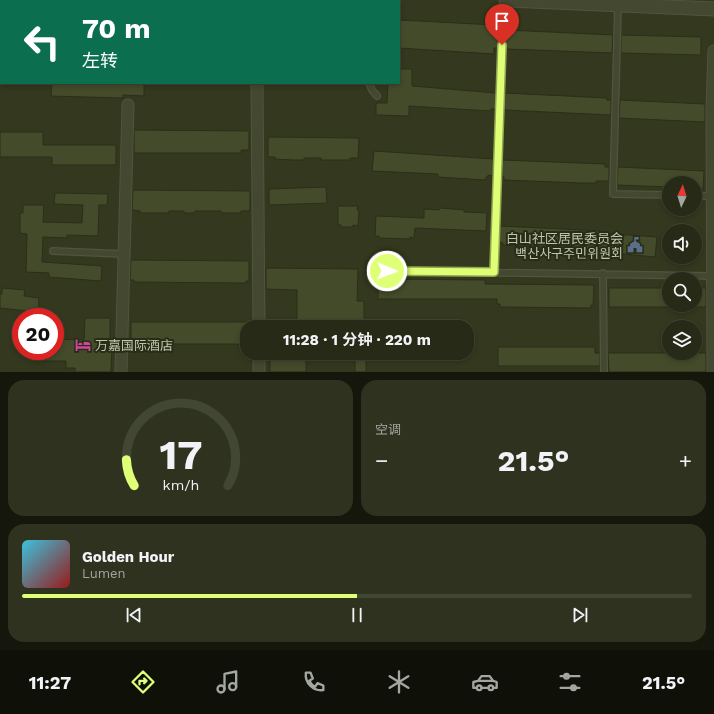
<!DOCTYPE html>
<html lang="zh">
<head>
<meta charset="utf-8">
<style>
  :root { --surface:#262a16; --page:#2e321f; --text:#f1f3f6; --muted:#a4a7a1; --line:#424635; --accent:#dfff77 }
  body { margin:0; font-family:"Work Sans","Noto Sans SC","Noto Sans KR",sans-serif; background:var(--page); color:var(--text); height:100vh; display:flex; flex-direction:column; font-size:15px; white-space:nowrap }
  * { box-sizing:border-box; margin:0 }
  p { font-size:13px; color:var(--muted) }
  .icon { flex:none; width:22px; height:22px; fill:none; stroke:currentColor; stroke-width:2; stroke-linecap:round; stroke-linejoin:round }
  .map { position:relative; height:372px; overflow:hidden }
  .panel { display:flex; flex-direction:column; gap:8px; padding:8px; background:#15170c; flex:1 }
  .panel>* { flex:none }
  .hud { position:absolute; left:0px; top:0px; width:400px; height:84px; box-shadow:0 2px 6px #0003,0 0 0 1px var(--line); background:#0b6e4f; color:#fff; overflow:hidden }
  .needle { width:26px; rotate:4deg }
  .buttons { position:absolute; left:662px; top:176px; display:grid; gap:8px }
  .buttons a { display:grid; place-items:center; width:40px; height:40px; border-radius:50%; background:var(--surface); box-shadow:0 2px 6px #0003,0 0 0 1px var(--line); font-size:20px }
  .speed { position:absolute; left:12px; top:308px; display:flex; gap:8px; font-size:20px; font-weight:700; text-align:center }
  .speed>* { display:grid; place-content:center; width:52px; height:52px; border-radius:50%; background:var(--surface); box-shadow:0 2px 6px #0003,0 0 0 1px var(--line); line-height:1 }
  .speed .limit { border:6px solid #d22; background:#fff; color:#111 }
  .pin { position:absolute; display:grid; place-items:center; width:34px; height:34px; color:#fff; margin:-41px -17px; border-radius:50% 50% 50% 0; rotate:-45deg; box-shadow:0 0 4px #0007 }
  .pin .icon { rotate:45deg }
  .me { position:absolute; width:44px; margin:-22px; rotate:91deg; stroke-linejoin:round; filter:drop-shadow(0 0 3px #0008) }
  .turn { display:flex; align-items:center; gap:14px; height:84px; padding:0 16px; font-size:18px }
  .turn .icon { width:52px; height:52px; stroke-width:2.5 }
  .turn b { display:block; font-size:28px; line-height:34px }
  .big { font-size:30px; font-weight:700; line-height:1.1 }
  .panel .widget { flex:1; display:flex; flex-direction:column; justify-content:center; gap:6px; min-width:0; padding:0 14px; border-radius:16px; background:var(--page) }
  .panel .dial { align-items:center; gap:0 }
  .dial svg { height:104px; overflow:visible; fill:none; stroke:var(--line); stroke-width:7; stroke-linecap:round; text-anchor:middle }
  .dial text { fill:var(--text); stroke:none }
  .song { display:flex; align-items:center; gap:12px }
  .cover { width:48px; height:48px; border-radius:6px; background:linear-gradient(135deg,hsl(190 70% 55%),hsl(0 70% 35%)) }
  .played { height:4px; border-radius:2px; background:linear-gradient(90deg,var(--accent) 50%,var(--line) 50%) }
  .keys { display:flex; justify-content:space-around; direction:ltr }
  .heat { display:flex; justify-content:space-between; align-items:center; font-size:22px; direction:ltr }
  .panel .tiles { flex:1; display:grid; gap:8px; grid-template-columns:1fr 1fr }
  .widget:last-child { grid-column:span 2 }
  .trip { position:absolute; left:240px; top:320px; width:234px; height:40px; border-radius:16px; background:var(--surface); box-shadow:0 2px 6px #0003,0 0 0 1px var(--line); font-weight:700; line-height:40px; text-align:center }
  .tab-bar { display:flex; height:64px; justify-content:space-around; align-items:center; background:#0f1109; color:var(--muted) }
  .tab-bar .icon { width:28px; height:28px }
  .tab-bar .current { color:var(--accent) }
  .tab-bar b { font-size:18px; color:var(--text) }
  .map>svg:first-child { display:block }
  .building { fill:#444b2a; stroke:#2a2f19 }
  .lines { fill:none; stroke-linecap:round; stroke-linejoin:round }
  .service-casing { stroke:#50553e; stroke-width:8 }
  .minor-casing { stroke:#50553e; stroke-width:13 }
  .tertiary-casing { stroke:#50553e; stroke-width:15 }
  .service { stroke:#444831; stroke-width:5.5 }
  .minor { stroke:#444831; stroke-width:11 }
  .tertiary { stroke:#444831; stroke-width:13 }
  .route-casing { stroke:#91a64d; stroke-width:10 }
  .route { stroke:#dfff77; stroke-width:7 }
  .labels { text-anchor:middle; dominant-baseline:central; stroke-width:4; stroke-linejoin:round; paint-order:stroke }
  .poi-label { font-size:13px; fill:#c0c6ab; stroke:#282d17; text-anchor:end }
</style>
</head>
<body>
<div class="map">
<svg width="714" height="372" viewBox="0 0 714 372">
  <rect width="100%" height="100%" fill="#33381e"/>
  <path class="building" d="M399,20L495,25V30H499L498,48H494V54L399,48Z
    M507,30L613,35L612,53L506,49Z
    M621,35L701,37V55L621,53Z
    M399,69H412V86L496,93V109H491L490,111L409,106V116L376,115V103H387L388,83H399Z
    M52,83H144V96L123,95V98L51,96Z
    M505,93L607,98V100H611V115L504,110Z
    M620,100L705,104V122L619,118Z
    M134,130L249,131V150H241V153H134Z
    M0,132H43V145H116V165H52V157H0Z
    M268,137L359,138L358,158H350V160H321V158H304V160H293L275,159V157H268Z
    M374,151L494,159L493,176L488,175V177H486V180L438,177V174L372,171Z
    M502,160L605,164V167H609V181H596V183H581L504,180V177L502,176Z
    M618,167L704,171L703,189L695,188V183H669V187L617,185Z
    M326,187L327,203L269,205V189Z
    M133,190L250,191V211H241V213H221V211H195V213H184V211H169V213H140V211L132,210Z
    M55,193L108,194L107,205H99L98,236L67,235V238L43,237L42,262L102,266L101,281L49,277V273L26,272L27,234L20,233V213H23V205H44L43,222L82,223L83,205L54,204Z
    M338,206H358L357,210H359L358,226L353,225V227H341V225H338Z
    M440,208L464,210V212L487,213L486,231L415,228L414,238L410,237V239L379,238V236H375L376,216L424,218V209L439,210Z
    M500,226L602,231V233L657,237L655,257L613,253V249L597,248V250L503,245V243L499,242Z
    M131,260L249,261V281H246V283L134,282V280H130Z
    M266,268L358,269L357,301H364V327H297V290L266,289Z
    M378,279L485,280V284L594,285L593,305H591V308L500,307V304H497V299H378Z
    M2,288L25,290L24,296L39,298L38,312L0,308V294H2Z
    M609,288H669V307H609Z
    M695,288H706V307H695Z
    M85,318H110V340H112L111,372H75V368H66V361H43V351H55V339L84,340Z
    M131,322H247V342H245V344H135V342H131Z
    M498,347H595V353H600V366H498Z
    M270,353H306V372H270Z
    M355,353H366V372H355Z
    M608,353H706V372H609Z"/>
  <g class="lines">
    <defs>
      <path id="service" d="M379,1V0
        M618,5L613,194L669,195
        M369,83L372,90L377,96
        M695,196H712
        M53,251L124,254
        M387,271L713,276
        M494,272L504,0
        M603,273L604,372"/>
      <path id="minor" d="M257,1V0
        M257,83L259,327
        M259,353V372
        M121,372L128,105
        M713,372L712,109L714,51"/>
      <path id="tertiary" d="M506,0L714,9"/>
    </defs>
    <use href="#service" class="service-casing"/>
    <use href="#minor" class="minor-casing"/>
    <use href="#tertiary" class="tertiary-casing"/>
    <use href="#service" class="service"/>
    <use href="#minor" class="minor"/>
    <use href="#tertiary" class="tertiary"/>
  </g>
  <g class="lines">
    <defs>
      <path id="route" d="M387,271L494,272L502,45"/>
    </defs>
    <use href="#route" class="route-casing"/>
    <use href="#route" class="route"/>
  </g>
  <defs>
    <symbol id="civic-bare" viewBox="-9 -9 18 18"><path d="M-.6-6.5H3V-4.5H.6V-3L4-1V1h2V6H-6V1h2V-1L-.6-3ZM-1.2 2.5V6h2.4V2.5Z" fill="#5c6f8a" stroke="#282d17" stroke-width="2.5" paint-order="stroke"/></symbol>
    <symbol id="hotel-bare" viewBox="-9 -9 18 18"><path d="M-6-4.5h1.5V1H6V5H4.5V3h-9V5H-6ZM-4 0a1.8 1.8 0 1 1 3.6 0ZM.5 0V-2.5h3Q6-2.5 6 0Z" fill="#d1479c" stroke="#282d17" stroke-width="2.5" paint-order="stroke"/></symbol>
  </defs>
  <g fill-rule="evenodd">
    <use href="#civic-bare" x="624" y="234" width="22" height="22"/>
    <use href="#hotel-bare" x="72" y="334" width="22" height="22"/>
  </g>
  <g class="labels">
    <g class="poi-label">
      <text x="623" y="238">白山社区居民委员会<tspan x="623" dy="15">백산사구주민위원회</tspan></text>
      <text x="95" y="345" text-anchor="start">万嘉国际酒店</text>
    </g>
  </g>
</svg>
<div class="buttons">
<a><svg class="needle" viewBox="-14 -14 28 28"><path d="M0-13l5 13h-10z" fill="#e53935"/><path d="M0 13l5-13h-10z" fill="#a4a7a1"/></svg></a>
<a><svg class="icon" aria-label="sound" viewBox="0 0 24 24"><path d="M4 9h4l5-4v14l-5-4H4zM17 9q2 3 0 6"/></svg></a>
<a><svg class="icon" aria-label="search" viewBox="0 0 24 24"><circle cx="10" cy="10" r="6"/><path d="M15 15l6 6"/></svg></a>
<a><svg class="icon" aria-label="layers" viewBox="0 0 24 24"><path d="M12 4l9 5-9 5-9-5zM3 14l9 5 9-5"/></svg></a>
</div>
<div class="speed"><div class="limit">20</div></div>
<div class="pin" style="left:502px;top:45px;background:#d93025"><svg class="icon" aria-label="arrive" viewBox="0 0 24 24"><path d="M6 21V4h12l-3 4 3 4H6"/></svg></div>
<svg class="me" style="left:387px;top:271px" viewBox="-20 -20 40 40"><circle r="17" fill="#dfff77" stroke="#fff" stroke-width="3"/><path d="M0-11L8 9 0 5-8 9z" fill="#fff"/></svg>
<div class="trip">11:28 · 1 分钟 · 220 m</div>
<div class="hud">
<div class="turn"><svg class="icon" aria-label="left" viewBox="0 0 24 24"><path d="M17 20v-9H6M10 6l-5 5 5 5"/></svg><div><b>70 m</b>左转</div></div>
</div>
</div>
<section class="panel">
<div class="tiles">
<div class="widget dial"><svg viewBox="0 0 100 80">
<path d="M14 69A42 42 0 1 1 86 69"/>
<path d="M14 69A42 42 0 0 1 8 49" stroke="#dfff77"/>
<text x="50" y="56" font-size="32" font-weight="700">17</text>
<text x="50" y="72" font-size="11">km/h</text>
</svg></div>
<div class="widget"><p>空调</p>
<div class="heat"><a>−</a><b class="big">21.5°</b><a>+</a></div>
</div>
<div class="widget">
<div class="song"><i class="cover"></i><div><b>Golden Hour</b><p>Lumen</p></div></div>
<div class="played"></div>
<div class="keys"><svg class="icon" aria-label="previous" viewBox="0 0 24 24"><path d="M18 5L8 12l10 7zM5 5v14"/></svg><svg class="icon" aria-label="pause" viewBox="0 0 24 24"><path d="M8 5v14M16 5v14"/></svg><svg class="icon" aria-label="next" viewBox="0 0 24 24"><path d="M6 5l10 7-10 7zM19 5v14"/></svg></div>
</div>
</div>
</section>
<nav class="tab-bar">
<b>11:27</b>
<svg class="icon current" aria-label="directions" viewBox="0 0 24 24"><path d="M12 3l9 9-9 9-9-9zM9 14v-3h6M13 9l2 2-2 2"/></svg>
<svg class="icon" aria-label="music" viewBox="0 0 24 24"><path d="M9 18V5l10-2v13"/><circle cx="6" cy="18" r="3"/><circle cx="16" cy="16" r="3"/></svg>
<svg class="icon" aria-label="phone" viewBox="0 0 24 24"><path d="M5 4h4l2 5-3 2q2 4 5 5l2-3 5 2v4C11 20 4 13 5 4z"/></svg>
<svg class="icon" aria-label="climate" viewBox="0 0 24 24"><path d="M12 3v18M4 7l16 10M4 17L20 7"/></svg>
<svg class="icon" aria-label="car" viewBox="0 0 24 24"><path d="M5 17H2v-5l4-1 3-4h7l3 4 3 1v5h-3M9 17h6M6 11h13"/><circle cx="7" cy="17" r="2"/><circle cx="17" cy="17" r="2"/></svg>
<svg class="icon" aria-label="filters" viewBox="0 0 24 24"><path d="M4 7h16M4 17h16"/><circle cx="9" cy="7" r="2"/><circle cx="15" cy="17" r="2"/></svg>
<b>21.5°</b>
</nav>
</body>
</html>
